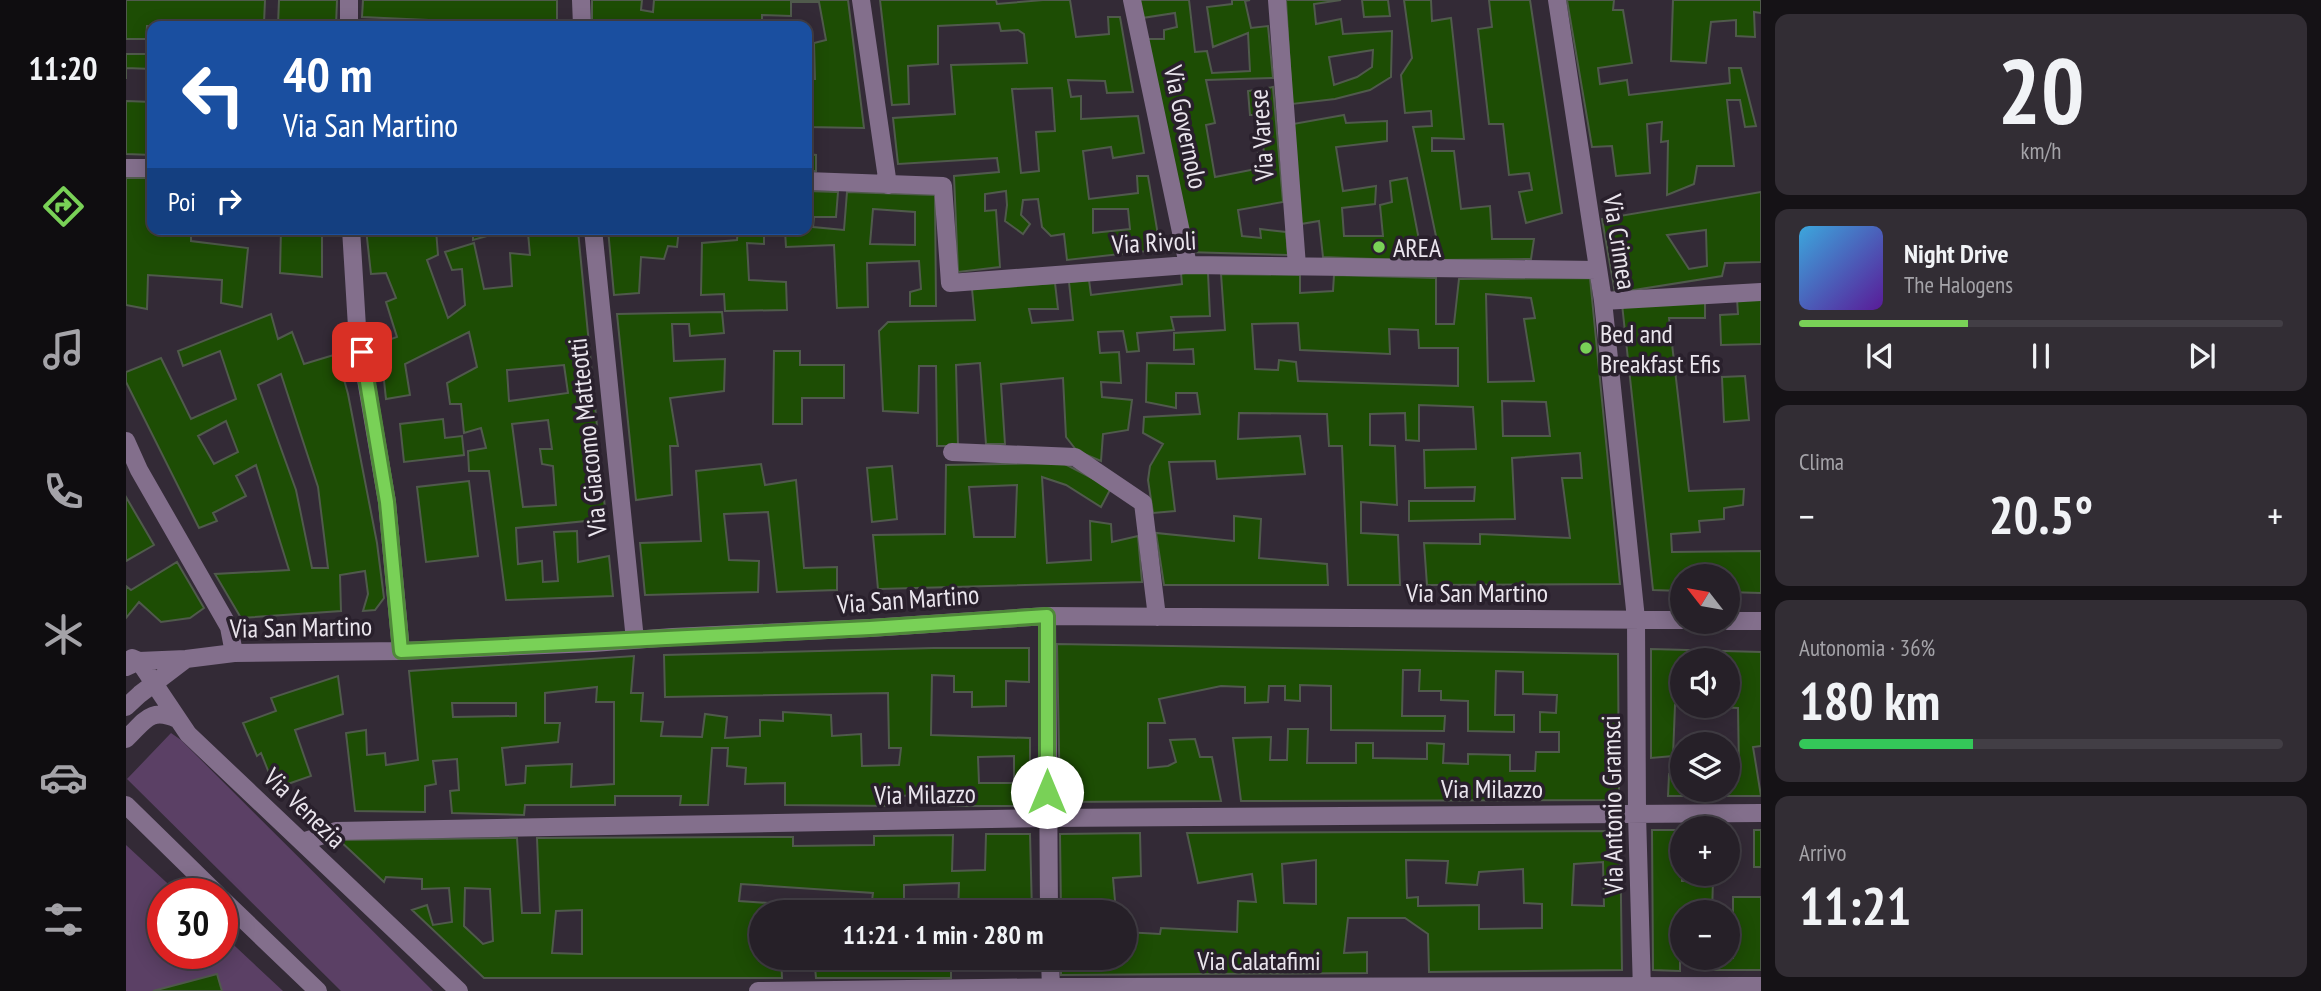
<!DOCTYPE html>
<html lang="it">
<head>
<meta charset="utf-8">
<style>
  :root { --surface:#262028; --page:#322d34; --text:#f1f3f6; --muted:#a4a3a8; --line:#423e45; --accent:#79d157 }
  body { margin:0; font-family:"PT Sans Narrow",sans-serif; background:var(--page); color:var(--text); height:100vh; display:flex; flex-direction:column; font-size:26px; white-space:nowrap }
  * { box-sizing:border-box; margin:0 }
  p { font-size:23px; color:var(--muted) }
  .icon { flex:none; width:38px; height:38px; fill:none; stroke:currentColor; stroke-width:2; stroke-linecap:round; stroke-linejoin:round }
  .map { position:relative; flex:1; overflow:hidden }
  .drawer { display:flex; flex-direction:column; gap:14px; padding:14px; background:#151216; width:560px }
  .drawer>* { flex:none }
  .hud { position:absolute; left:21px; top:21px; width:665px; height:214px; border-radius:14px; box-shadow:0 4px 18px #0003,0 0 0 2px var(--line); background:#1a4fa0; color:#fff; overflow:hidden }
  .needle { width:46px; rotate:301deg }
  .tools { position:absolute; left:1544px; top:564px; display:grid; gap:14px }
  .tools a { display:grid; place-items:center; width:70px; height:70px; border-radius:50%; background:var(--surface); box-shadow:0 4px 18px #0003,0 0 0 2px var(--line); font-size:35px }
  .speed { position:absolute; left:21px; top:878px; display:flex; gap:14px; font-size:35px; font-weight:700; text-align:center }
  .speed>* { display:grid; place-content:center; width:91px; height:91px; border-radius:50%; background:var(--surface); box-shadow:0 4px 18px #0003,0 0 0 2px var(--line); line-height:1 }
  .speed .limit { border:10px solid #d22; background:#fff; color:#111 }
  .pin { position:absolute; display:grid; place-items:center; width:60px; height:60px; color:#fff; margin:-30px; border-radius:14px; box-shadow:0 4px 10px #0006 }
  .me { position:absolute; width:77px; margin:-38px; rotate:0deg; stroke-linejoin:round; filter:drop-shadow(0 0 5px #0008) }
  .turn { display:flex; align-items:center; gap:24px; height:147px; padding:0 21px; font-size:32px }
  .turn .icon { width:91px; height:91px; stroke-width:2.5 }
  .turn b { display:block; font-size:49px; line-height:60px }
  .then { display:flex; align-items:center; height:66px; padding:0 21px; background:#0003; gap:14px; font-size:26px }
  .big { font-size:52px; font-weight:600; line-height:1.1 }
  .drawer .card { flex:1; display:flex; flex-direction:column; justify-content:center; gap:10px; min-width:0; padding:0 24px; border-radius:14px; background:var(--page) }
  .drawer .dial { align-items:center; gap:0 }
  .dial b { font-size:91px; line-height:1 }
  .song { display:flex; align-items:center; gap:21px }
  .cover { width:84px; height:84px; border-radius:10px; background:linear-gradient(135deg,hsl(200 70% 55%),hsl(270 70% 35%)) }
  .played { height:7px; border-radius:4px; background:linear-gradient(90deg,var(--accent) 35%,var(--line) 35%) }
  .keys { display:flex; justify-content:space-around; direction:ltr }
  .heat { display:flex; justify-content:space-between; align-items:center; font-size:38px; direction:ltr }
  .charge { height:10px; border-radius:5px; background:linear-gradient(90deg,#34c759 36%,var(--line) 0) }
  .trip { position:absolute; left:623px; top:900px; width:388px; height:70px; border-radius:35px; background:var(--surface); box-shadow:0 4px 18px #0003,0 0 0 2px var(--line); font-weight:600; line-height:70px; text-align:center }
  main { display:flex; flex:1; min-height:0 }
  .menu { display:flex; flex-direction:column; width:126px; justify-content:space-around; align-items:center; background:#0f0d10; color:var(--muted) }
  .menu .icon { width:49px; height:49px }
  .menu .selected { color:var(--accent) }
  .menu b { font-size:32px; color:var(--text) }
  .map>svg:first-child { display:block }
  .green { fill:#5b4065 }
  .building { fill:#1d4d04; stroke:#505a4c; stroke-width:2; fill-rule:evenodd }
  .lines { fill:none; stroke-linecap:round; stroke-linejoin:round }
  .minor { stroke:#836f8c; stroke-width:18 }
  .route-casing { stroke:#4f8839; stroke-width:18 }
  .route { stroke:#79d157; stroke-width:12 }
  .poi-dot { fill:#79d157; stroke:#29202c; stroke-width:2.5 }
  .labels { text-anchor:middle; dominant-baseline:central; stroke-width:7; stroke-linejoin:round; paint-order:stroke }
  .street-label { font-size:26px; fill:#eae5ed; stroke:#29202c }
  .poi-label { font-size:26px; fill:#eae5ed; stroke:#29202c; text-anchor:start }
</style>
</head>
<body>
<main>
<nav class="menu">
<b>11:20</b>
<svg class="icon selected" aria-label="directions" viewBox="0 0 24 24"><path d="M12 3l9 9-9 9-9-9zM9 14v-3h6M13 9l2 2-2 2"/></svg>
<svg class="icon" aria-label="music" viewBox="0 0 24 24"><path d="M9 18V5l10-2v13"/><circle cx="6" cy="18" r="3"/><circle cx="16" cy="16" r="3"/></svg>
<svg class="icon" aria-label="phone" viewBox="0 0 24 24"><path d="M5 4h4l2 5-3 2q2 4 5 5l2-3 5 2v4C11 20 4 13 5 4z"/></svg>
<svg class="icon" aria-label="climate" viewBox="0 0 24 24"><path d="M12 3v18M4 7l16 10M4 17L20 7"/></svg>
<svg class="icon" aria-label="car" viewBox="0 0 24 24"><path d="M5 17H2v-5l4-1 3-4h7l3 4 3 1v5h-3M9 17h6M6 11h13"/><circle cx="7" cy="17" r="2"/><circle cx="17" cy="17" r="2"/></svg>
<svg class="icon" aria-label="filters" viewBox="0 0 24 24"><path d="M4 7h16M4 17h16"/><circle cx="9" cy="7" r="2"/><circle cx="15" cy="17" r="2"/></svg>
</nav>
<div class="map">
<svg width="1635" height="991" viewBox="0 0 1635 991">
  <rect width="100%" height="100%" fill="#332a36"/>
  <path class="green" d="M45,733L55,740L307,991H215L1,779Z
    M0,845L53,894H37V954H96V934L157,991H0Z"/>
  <path class="building" d="M0,0H139L138,23L109,22V26H21L20,39H0Z
    M153,0H211L210,26L152,25Z
    M237,0H431V26H303L302,20L236,17Z
    M466,0H516L515,10L527,12L528,0H722L738,128L681,127V79H689L688,43L700,40L693,2H665V16L636,15V26H466Z
    M754,0H870L871,4L917,0H944L950,37L983,34L982,17H994L1007,92L981,93L979,81L942,80L945,97L955,96V119L1012,116L1018,153L987,158L985,147L957,151L963,199L1012,193L1011,176H1022L1032,235L1030,250L941,260L938,234L925,236L916,227L912,199L897,200L895,215L904,224L897,234L879,221L881,205L880,191L859,194V211L870,210L874,267L832,272L828,176L873,172L871,158L772,164L767,118L829,114L825,65L901,63L898,34L892,30L875,31L873,23L812,26V64L782,66L783,104L766,105ZM926,88L929,131L910,132L913,171L895,173L886,89ZM967,209H1002L1004,229L967,233Z
    M1012,0H1063L1069,52L1081,51L1086,73L1124,71L1122,33L1087,47L1081,7L1106,4V0H1124L1119,1L1125,28L1142,26L1147,78L1080,80L1089,123L1080,125L1089,177L1135,168L1132,153L1138,152L1132,115H1124L1122,91L1147,87L1157,202L1112,210L1116,236L1135,238L1134,229L1160,232L1162,255L1060,252L1020,39H1038V30L1051,27L1049,13L1016,18Z
    M1160,0H1215L1188,4L1190,24L1215,19L1217,34L1266,31L1265,77L1244,90L1209,99L1166,104ZM1247,50L1246,67L1231,77L1208,85L1203,57Z
    M1236,0H1262L1264,16L1238,17Z
    M1278,0H1305L1306,21L1325,18L1338,139L1306,138V151H1328L1335,209L1364,206L1366,239H1408L1405,259L1315,260L1287,127L1306,126L1305,111L1279,113L1275,75L1286,58Z
    M1363,0H1404L1436,213L1400,223L1393,192L1406,190L1403,173L1383,175L1377,124H1363L1352,29L1366,27Z
    M1441,0H1488L1487,10H1497L1506,63L1472,68L1474,84L1501,80L1503,95L1604,83L1603,68H1615L1630,126L1619,127L1614,100H1601L1608,166H1571L1568,184L1541,195L1542,141L1535,142L1536,122L1521,124L1524,173L1490,176L1486,146L1466,147Z
    M1547,0H1635V13L1628,12L1629,37L1610,36V20L1585,22L1580,63L1545,61Z
    M0,54H26V69L0,68V79Z
    M0,101L26,102V155L0,154Z
    M1218,115L1220,123L1261,121V141L1210,147L1217,191L1250,186L1249,204L1216,208L1218,236H1257L1254,205L1266,202L1264,181L1281,178L1294,245L1272,247L1273,260L1197,257L1193,221L1175,224L1167,124Z
    M681,154L690,155V171H681Z
    M0,178H26V229H65V241L122,248L116,307L95,303L96,280L22,275L21,309L0,305Z
    M681,191L712,192L710,217H688L687,227L718,230L721,192L809,195L810,306H784V292L795,289L793,261L741,263L742,307L711,308L708,245L660,247L659,231L638,232V244L621,243L623,280L660,282L661,310L599,311L598,294L575,295L576,243L611,240L612,229H681ZM747,209L789,212V245L744,244Z
    M1635,192V262L1599,263L1596,276L1489,293L1476,219ZM1580,230L1581,266L1563,269L1541,235Z
    M155,229H196V277L154,273Z
    M240,229H327L310,230L312,255L301,260L322,318L339,305L336,269L326,270L319,252L348,243L358,289L386,286L384,253L404,255L402,233L452,231L480,519L390,528L392,564L416,561L417,582L432,581L428,532L451,531L452,562L483,556L487,596L380,600L363,471H343L342,451L360,448L355,428L338,433L335,404H324L321,383L351,367L343,332L279,364L284,395L260,399L254,343L271,337L260,302L270,298L260,273L245,274ZM438,365L442,393L383,401L381,370ZM422,420L426,449H414L416,464L427,466L430,505L397,507L386,424Z
    M347,229H379V231L347,240Z
    M482,229H553L551,247L542,246L538,259L515,257L513,293L488,295Z
    M1055,273H1082L1084,316L1045,317L1048,330L1011,333L1013,351L1001,352L997,331L972,332L974,353L993,352L995,383L975,382L976,397L1006,400L1002,430L977,434L975,461L951,451L940,437L937,378L875,384L879,444H860L854,363L830,365L832,446H811L810,366H793L792,413L757,411L753,331L762,322L849,320L846,289L929,283L932,309H903L906,323L947,320L943,282L963,280L965,295L1056,284Z
    M1095,274L1174,275V293L1207,291L1208,275L1310,278V324H1328L1333,279L1464,278L1494,584L1301,585L1298,543L1354,544V534L1444,538L1436,478H1456L1454,453L1386,458L1389,519L1283,521V501H1348L1349,487L1299,488L1298,450L1350,449L1347,407L1293,405V441L1280,440L1279,413L1244,414V445L1269,446L1271,505L1235,502V533L1272,535L1274,585H1222L1216,446H1203L1201,414L1113,413L1112,439L1174,436L1179,474L1091,479L1089,461L1043,462L1049,511L1027,513L1022,480L1024,466L1037,444L1017,433L1018,417L1074,414L1071,393H1050V408L1020,402L1021,363L1068,364L1067,349L1048,350V333L1099,330ZM1360,294L1405,298L1409,318L1398,319L1408,381L1362,382ZM1172,323L1174,350L1264,354L1263,329L1292,330L1293,348H1332V386L1172,381L1170,362L1153,360L1152,370L1129,369L1126,324ZM1376,401L1420,402L1424,436H1377Z
    M1635,298V344L1595,345L1594,315L1612,314L1611,299Z
    M1579,300V318H1543L1563,491L1618,489L1617,505L1598,508V519L1573,521L1574,532L1545,534L1546,552L1635,551V593L1601,592V576H1556V591L1527,590L1496,304Z
    M596,312L598,333L564,336L563,324H546L548,361L599,359L598,391L544,398L552,446H544L546,495L510,500L491,314Z
    M145,314L152,339L166,332L178,364L211,354L222,394L251,543L258,598L249,610L237,611L242,594L239,571L214,575L215,611L115,618L89,574L163,570L130,465L110,476L120,496L87,513L91,521L73,528L0,382V372L35,358L65,419L110,399L94,351L57,366L52,351ZM155,374L192,487L202,568H186L170,490L132,385ZM100,421L112,452L88,464L72,436Z
    M648,351H674V365H718V398H676V424H647Z
    M1619,376L1623,420L1598,422L1596,377Z
    M317,419L319,438L336,436L338,455L278,462L274,424Z
    M937,463L985,488L975,507L940,485L916,477L921,563L965,560L964,521L985,524L986,542L1012,536L1016,582L752,589L747,535L819,534L820,465ZM891,485L889,537H848L843,487Z
    M635,464L639,485L670,480L678,568L711,567V590L651,592L642,512L598,514L603,560L633,561L632,592L519,595L514,543L575,541L570,471Z
    M766,466L771,519L746,522L741,468Z
    M343,481L352,556L300,562L291,487Z
    M0,497L28,545L0,561Z
    M1108,516L1135,519L1133,558L1201,564L1202,585H1038L1030,533L1108,541Z
    M51,562L78,608L64,618L35,622L13,602L0,618V586L5,590Z
    M931,644L1492,654L1493,800L1115,801L1107,738L1145,737L1144,760H1161L1162,729H1182L1181,763H1230V743H1247V758L1301,759V743L1318,744L1317,763L1342,764V754L1384,755V771H1409L1410,752H1433V732H1414V712L1430,713L1431,695L1397,694V672L1370,671L1369,715H1388V732L1342,731V701L1315,700V691H1293L1294,670H1277L1276,716H1319L1318,731L1205,730V686L1174,685V701L1159,700V686H1143L1142,702L1119,703V687L1095,686L1033,699L1039,723H1022V768L1042,766L1050,762L1044,740L1069,739L1074,757H1086L1095,801L934,802Z
    M807,648H903V682L880,681V706L846,707V692H828V676L806,675L805,735L904,738V806H824L825,793L774,796L773,806L659,805V783L619,784L620,768L601,766L602,748H586L582,805H554L555,796H489V805H399L398,815L326,813L324,791L333,790L331,759L307,761L310,784L299,786V812L229,811L220,733L240,730L241,755L259,753L260,765L292,760L283,671L508,656L505,693H517L515,721L537,722L535,736L576,737L579,714L601,717L599,738L634,736V720L657,721V712L705,715L706,736L735,734L736,766L773,765L775,748H763L762,693L539,697L538,655ZM471,687L470,702H488V784L445,787L446,764L400,766L399,783L380,785L376,748L432,742L434,723H419V693ZM326,703H390V716L327,717ZM888,756V783H853L852,757Z
    M1525,649L1635,652V746L1627,747L1635,796H1542L1543,774L1556,775V789H1601V768L1613,769L1612,708L1549,705L1547,756L1525,758ZM1556,660H1601V705H1556Z
    M212,676L217,714L169,730L185,776L156,786L143,773L135,753L131,756L117,723L150,711L145,698Z
    M1526,830H1556V881H1587L1586,912L1554,913V971L1527,970Z
    M1628,830H1635V867H1628Z
    M1494,831L1496,970L1303,972L1302,934L1279,918H1222L1218,953L1241,952V973L935,975V957H999V932L1034,934L1035,928L1111,932L1112,901L1130,902L1126,874L1072,883L1061,833ZM1190,860V904L1158,903L1156,864ZM1280,860L1322,861L1320,883L1351,885L1353,872L1397,869L1398,903L1416,904V928L1353,929V905L1292,906V897L1281,898ZM1477,862L1478,906L1446,905L1448,864Z
    M1014,833L1015,876L987,878L990,912H935L934,834Z
    M860,834H904L906,912H832L833,883L778,885V912H662L663,903L745,908L747,893L615,884L613,901L642,903L641,912H635V957H655L656,978H358L286,910L301,905L307,925L326,922L323,888L296,889V879L260,877L258,882L213,840L391,838L396,913H414L411,838L667,837V846L748,845V836L827,835L826,871L859,870ZM339,888L364,889L367,941L357,944L338,926ZM456,910V954L426,953L430,911Z
    M1607,897H1635V970H1588V957L1607,958Z
    M688,957L759,959V957H825V978H690Z
    M864,957H907V969L865,967Z
    M91,974L96,991H27Z"/>
  <g class="lines">
    <path class="minor" d="M455,0L456,26
      M735,0L762,185
      M1006,0L1062,265
      M1151,0L1171,266
      M1431,0L1477,301L1510,619L1511,814L1516,991
      M223,26V0
      M0,168H26
      M681,181L817,186L824,283L1062,265L1471,270
      M225,229L231,327L261,502L275,651
      M467,229L509,640
      M1477,301L1635,292
      M0,441L13,470L103,627L108,653
      M826,452L949,457L1017,503L1031,617
      M921,616L923,912
      M1601,621H1635
      M6,658L13,661L62,734L333,991
      M0,667L13,661L60,659L108,653L275,651L467,643L547,637L744,628L921,616L1556,620
      M0,707L14,694L60,659
      M0,739C19,721 24,707 51,719
      M0,805L91,894
      M176,842L210,831L921,818L1635,813
      M96,899L192,991
      M924,957L925,991
      M632,991L939,987L1635,986"/>
  </g>
  <g class="lines">
    <defs>
      <path id="route" d="M236,352L261,502L275,651L744,628L921,616V792"/>
    </defs>
    <use href="#route" class="route-casing"/>
    <use href="#route" class="route"/>
  </g>
  <g class="poi-dot">
    <circle cx="1253" cy="247" r="7"/>
    <circle cx="1460" cy="348" r="7"/>
  </g>
  <g class="labels">
    <g class="street-label">
      <text transform="translate(1060 127) rotate(78)">Via Governolo</text>
      <text transform="translate(1135 135) rotate(-94)">Via Varese</text>
      <text transform="translate(1028 242) rotate(-3)">Via Rivoli</text>
      <text transform="translate(1494 242) rotate(81)">Via Crimea</text>
      <text transform="translate(461 437) rotate(-96)">Via Giacomo Matteotti</text>
      <text x="1351" y="592">Via San Martino</text>
      <text transform="translate(782 599) rotate(-4)">Via San Martino</text>
      <text transform="translate(175 627) rotate(-1)">Via San Martino</text>
      <text x="1366" y="788">Via Milazzo</text>
      <text transform="translate(799 794) rotate(-1)">Via Milazzo</text>
      <text transform="translate(1486 805) rotate(-91)">Via Antonio Gramsci</text>
      <text transform="translate(179 808) rotate(44)">Via Venezia</text>
      <text x="1133" y="960">Via Calatafimi</text>
    </g>
    <g class="poi-label">
      <text x="1267" y="247">AREA</text>
      <text x="1474" y="333">Bed and<tspan x="1474" dy="30">Breakfast Efis</tspan></text>
    </g>
  </g>
</svg>
<div class="tools">
<a><svg class="needle" viewBox="-14 -14 28 28"><path d="M0-13l5 13h-10z" fill="#e53935"/><path d="M0 13l5-13h-10z" fill="#a4a3a8"/></svg></a>
<a><svg class="icon" aria-label="sound" viewBox="0 0 24 24"><path d="M4 9h4l5-4v14l-5-4H4zM17 9q2 3 0 6"/></svg></a>
<a><svg class="icon" aria-label="layers" viewBox="0 0 24 24"><path d="M12 4l9 5-9 5-9-5zM3 14l9 5 9-5"/></svg></a>
<a>+</a>
<a>−</a>
</div>
<div class="speed"><div class="limit">30</div></div>
<div class="pin" style="left:236px;top:352px;background:#d93025"><svg class="icon" aria-label="arrive" viewBox="0 0 24 24"><path d="M6 21V4h12l-3 4 3 4H6"/></svg></div>
<svg class="me" style="left:921px;top:792px" viewBox="-20 -20 40 40"><circle r="19" fill="#fff"/><path d="M0-13L10 11 0 6-10 11z" fill="#79d157"/></svg>
<div class="trip">11:21 · 1 min · 280 m</div>
<div class="hud">
<div class="turn"><svg class="icon" aria-label="left" viewBox="0 0 24 24"><path d="M17 20v-9H6M10 6l-5 5 5 5"/></svg><div><b>40 m</b>Via San Martino</div></div>
<div class="then">Poi<svg class="icon" aria-label="right" viewBox="0 0 24 24"><path d="M7 20v-9h11M14 6l5 5-5 5"/></svg></div>
</div>
</div>
<section class="drawer">
<div class="card dial"><b>20</b><p>km/h</p></div>
<div class="card">
<div class="song"><i class="cover"></i><div><b>Night Drive</b><p>The Halogens</p></div></div>
<div class="played"></div>
<div class="keys"><svg class="icon" aria-label="previous" viewBox="0 0 24 24"><path d="M18 5L8 12l10 7zM5 5v14"/></svg><svg class="icon" aria-label="pause" viewBox="0 0 24 24"><path d="M8 5v14M16 5v14"/></svg><svg class="icon" aria-label="next" viewBox="0 0 24 24"><path d="M6 5l10 7-10 7zM19 5v14"/></svg></div>
</div>
<div class="card"><p>Clima</p>
<div class="heat"><a>−</a><b class="big">20.5°</b><a>+</a></div>
</div>
<div class="card"><p>Autonomia · 36%</p><b class="big">180 km</b><div class="charge"></div></div>
<div class="card"><p>Arrivo</p><b class="big">11:21</b></div>
</section>
</main>
</body>
</html>
